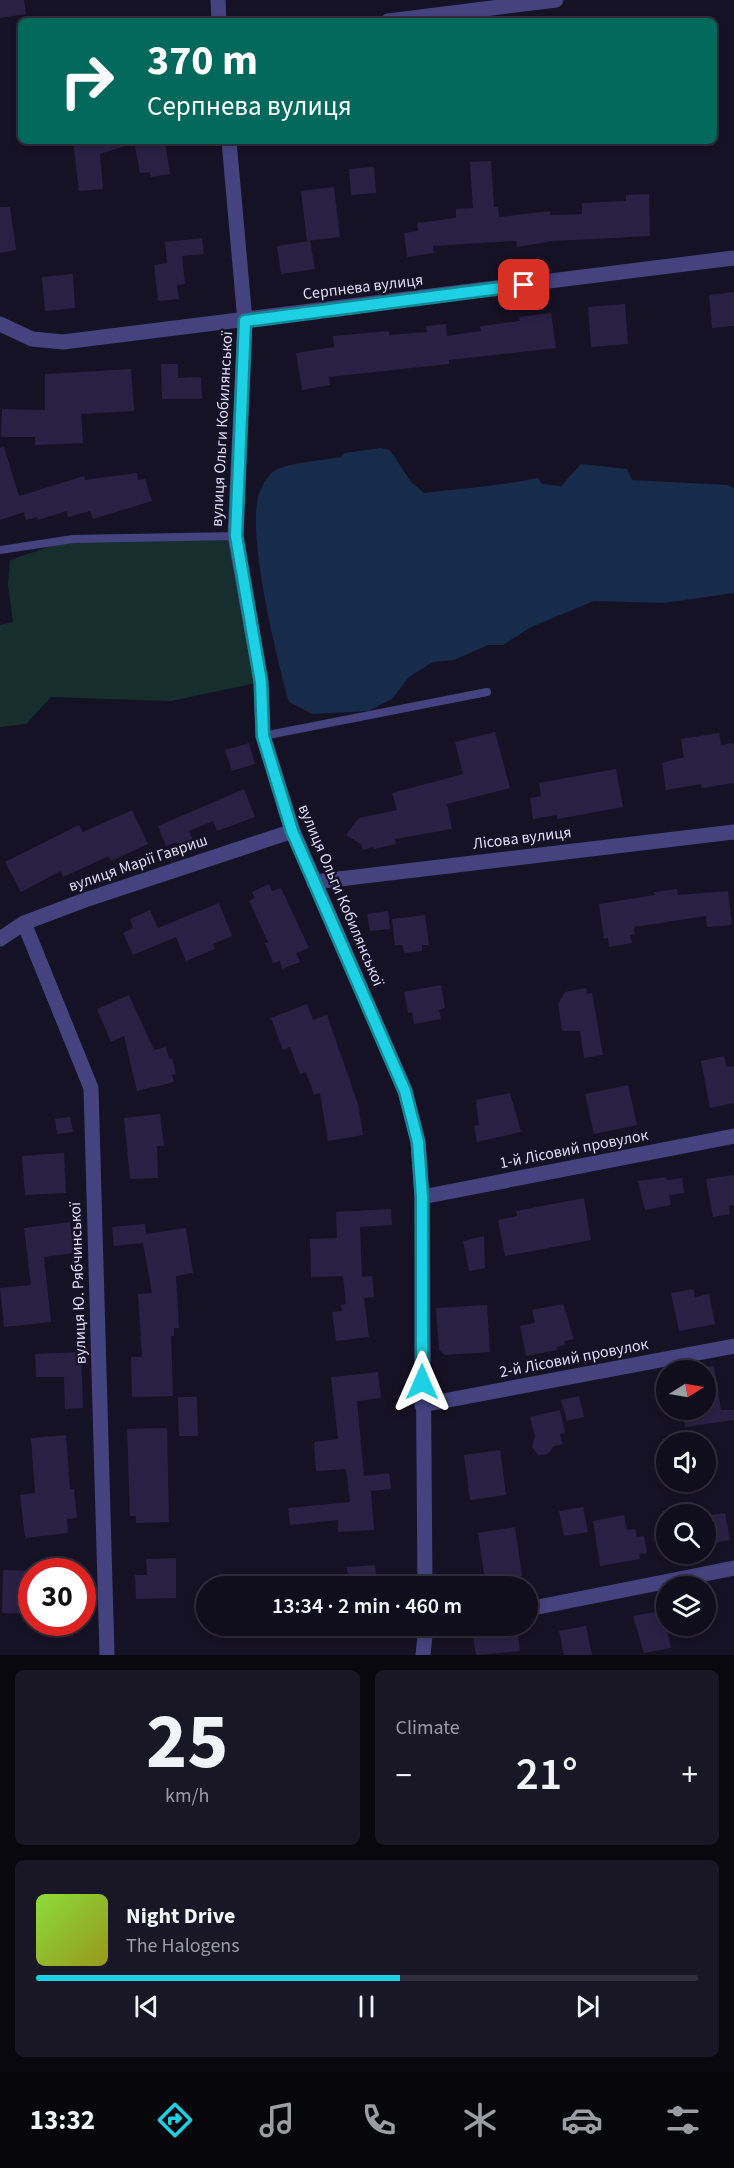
<!DOCTYPE html>
<html lang="en">
<head>
<meta charset="utf-8">
<style>
  :root { --surface:#100e1c; --page:#191725; --text:#f1f3f6; --muted:#9c9ca3; --line:#302e3b; --accent:#1ed0e4 }
  body { margin:0; font-family:"Source Sans 3",sans-serif; background:var(--page); color:var(--text); height:100vh; display:flex; flex-direction:column; font-size:22px; white-space:nowrap }
  * { box-sizing:border-box; margin:0 }
  p { font-size:20px; color:var(--muted) }
  .icon { flex:none; width:33px; height:33px; fill:none; stroke:currentColor; stroke-width:2; stroke-linecap:round; stroke-linejoin:round }
  .map { position:relative; height:1655px; overflow:hidden }
  .side { display:flex; flex-direction:column; gap:15px; padding:15px; background:#09080f; flex:1 }
  .side>* { flex:none }
  .banner { position:absolute; left:18px; top:18px; width:699px; height:126px; border-radius:9px; box-shadow:0 3px 9px #0003,0 0 0 2px var(--line); background:#00695c; color:#fff; overflow:hidden }
  .needle { width:39px; rotate:79deg }
  .controls { position:absolute; left:656px; top:1360px; display:grid; gap:12px }
  .controls a { display:grid; place-items:center; width:60px; height:60px; border-radius:50%; background:var(--surface); box-shadow:0 3px 9px #0003,0 0 0 2px var(--line); font-size:30px }
  .speed { position:absolute; left:18px; top:1558px; display:flex; gap:12px; font-size:30px; font-weight:700; text-align:center }
  .speed>* { display:grid; place-content:center; width:78px; height:78px; border-radius:50%; background:var(--surface); box-shadow:0 3px 9px #0003,0 0 0 2px var(--line); line-height:1 }
  .speed .limit { border:9px solid #d22; background:#fff; color:#111 }
  .pin { position:absolute; display:grid; place-items:center; width:51px; height:51px; color:#fff; margin:-26px; border-radius:12px; box-shadow:0 3px 9px #0006 }
  .me { position:absolute; width:66px; margin:-33px; rotate:0deg; stroke-linejoin:round; filter:drop-shadow(0 0 4px #0008) }
  .turn { display:flex; align-items:center; gap:21px; height:126px; padding:0 30px; font-size:27px }
  .turn .icon { width:78px; height:78px; stroke-width:2.5 }
  .turn b { display:block; font-size:42px; line-height:51px }
  .big { font-size:45px; font-weight:600; line-height:1.1 }
  .side .widget { flex:1; display:flex; flex-direction:column; justify-content:center; gap:9px; min-width:0; padding:0 21px; border-radius:9px; background:var(--page) }
  .side .dial { align-items:center; gap:0 }
  .dial b { font-size:78px; line-height:1 }
  .song { display:flex; align-items:center; gap:18px }
  .cover { width:72px; height:72px; border-radius:9px; background:linear-gradient(135deg,hsl(90 70% 55%),hsl(60 70% 35%)) }
  .played { height:6px; border-radius:3px; background:linear-gradient(90deg,var(--accent) 55%,var(--line) 55%) }
  .keys { display:flex; justify-content:space-around; direction:ltr }
  .heat { display:flex; justify-content:space-between; align-items:center; font-size:33px; direction:ltr }
  .side .tiles { flex:1; display:grid; gap:15px; grid-template-columns:1fr 1fr }
  .widget:last-child { grid-column:span 2 }
  .trip { position:absolute; left:196px; top:1576px; width:342px; height:60px; border-radius:30px; background:var(--surface); box-shadow:0 3px 9px #0003,0 0 0 2px var(--line); font-weight:600; line-height:60px; text-align:center }
  .tab-bar { display:flex; height:96px; justify-content:space-around; align-items:center; background:#06060b; color:var(--muted) }
  .tab-bar .icon { width:42px; height:42px }
  .tab-bar .on { color:var(--accent) }
  .tab-bar b { font-size:27px; color:var(--text) }
  .map>svg:first-child { display:block }
  .green { fill:#162f2e }
  .water { fill:#172b4a }
  .building { fill:#282144 }
  .lines { fill:none; stroke-linecap:round; stroke-linejoin:round }
  .lane { stroke:#45437f; stroke-width:8 }
  .street { stroke:#45437f; stroke-width:15 }
  .route-casing { stroke:#148794; stroke-width:15 }
  .route { stroke:#1ed0e4; stroke-width:10 }
  .labels { text-anchor:middle; dominant-baseline:central; stroke-width:4.5; stroke-linejoin:round; paint-order:stroke }
  .street-label { font-size:16px; fill:#dfdbfb; stroke:#161225 }
</style>
</head>
<body>
<div class="map">
<svg width="734" height="1655" viewBox="0 0 734 1655">
  <rect width="100%" height="100%" fill="#161225"/>
  <path class="green" d="M235,536L261,682L171,701L51,697L26,724L0,727V625L13,622L8,585L10,560L73,539Z"/>
  <path class="water" d="M381,448L390,450L411,482L424,493C462,488 500,486 538,478L542,484L561,486L581,464L627,469L632,480L727,485L734,488V593L664,603L594,601L531,627L503,645H488L454,660L433,662L409,677L392,699L368,711L312,714L289,702C277,659 246,534 259,494C262,485 267,477 274,471C285,463 326,460 341,457L344,453Z"/>
  <path class="building" d="M0,0H24L26,14L0,18Z
    M73,141H130L131,144L100,154L103,189L79,191Z
    M134,141H165L170,174L151,177L150,172L140,173Z
    M491,161L494,207H498L499,217L550,211V215L582,214V203L626,201V195L649,194L650,236L553,241L517,247L516,241L433,246L434,253L407,257L404,233L418,231L417,223L456,218V209L473,208L470,162Z
    M374,167L376,193L351,195L349,169Z
    M334,187L340,237L307,241L301,191Z
    M0,207H10L16,250L0,253Z
    M202,238L204,254L182,256L185,284L177,285L179,299L158,301L154,265L167,263L165,242Z
    M310,241L315,269L281,274L277,246Z
    M73,274L75,308L45,311L42,277Z
    M734,292V326L712,328L709,295Z
    M625,304L628,344L591,347L588,307Z
    M551,313L556,348L449,360V364L329,377L330,385L302,390L296,353L334,347L333,336L389,331V335L427,332L426,326L446,324L447,336L481,331L480,326L520,321L519,317Z
    M161,364H178V378L201,377L202,399H162Z
    M131,369L134,411L81,414L83,443L35,445V437H1L2,409L45,410V374Z
    M4,447L19,496L84,476L85,480L137,473L138,480L145,479L152,501L93,519L90,511L68,517L67,511L38,520L37,517L26,520L24,512L0,520V448Z
    M495,732L510,788L447,804L452,829L395,839L396,844L374,849L373,847L363,850L361,844L346,835L359,818L397,810L392,793L463,774L455,742Z
    M719,733L721,745L734,743V783L702,788L701,784L666,790L662,763L684,757L681,739Z
    M249,743L255,764L232,771L225,750Z
    M616,769L623,807L557,819V815L533,819L530,798L541,796L539,783Z
    M244,789L255,817L217,831L213,821L189,831L196,848L182,854L177,842L166,846L158,826Z
    M132,810L148,844L111,861L109,856L63,877L61,871L21,892L5,862L79,825L83,832Z
    M269,884L272,891L281,888L309,948L296,953L300,962L282,969L280,961L273,963L265,943L268,942L249,901L255,898L252,892Z
    M677,889L678,895L728,891L732,925L707,927L706,916L634,927L635,934L630,935L632,943L609,947L608,938L604,939L599,904L655,895L654,892Z
    M219,903L232,936L213,944L215,949L186,961L176,937L133,955L123,933L133,928L130,919L150,910L158,928Z
    M388,911L390,929L370,931L367,914Z
    M425,915L429,945H422V951L404,953L403,945H395L392,919Z
    M441,985L445,1008L439,1010L441,1019L414,1024L412,1012L408,1013L404,992Z
    M586,988L587,994L592,993L603,1055L584,1058L580,1031H562L558,1004L565,992Z
    M129,995L154,1050L166,1047L169,1059L172,1058L176,1074L172,1075L174,1082L137,1091L124,1036L111,1042L97,1009Z
    M307,1004L313,1020L327,1015L358,1104L363,1135L328,1141L320,1093L314,1095L306,1072L300,1074L290,1047L283,1050L271,1018Z
    M724,1056L727,1067L734,1066V1103L710,1108L701,1061Z
    M628,1085L637,1125L594,1134L585,1094Z
    M510,1093L521,1132L477,1142L474,1126L479,1125L476,1100Z
    M160,1114L164,1146H157L158,1178L130,1179L124,1118Z
    M70,1117L73,1132L57,1134L55,1119Z
    M64,1153L66,1193L25,1195L22,1156Z
    M734,1175V1205L729,1206L730,1214L713,1217L706,1179Z
    M666,1177L667,1180L682,1178L684,1193L669,1195L671,1205L645,1210L638,1181Z
    M584,1198L591,1240L505,1256L498,1220L517,1216L516,1211Z
    M391,1209L392,1225L360,1227L362,1277L372,1276L374,1297L364,1298L369,1337L336,1341L332,1312L342,1311L341,1305L346,1304L343,1276L311,1277L310,1239L337,1238L336,1212Z
    M70,1222L74,1253L44,1257L51,1322L4,1327L0,1288L31,1285L24,1228Z
    M145,1224L146,1234L186,1228L193,1273L176,1276L179,1328H174V1336H171L173,1396L132,1397L131,1357H142L138,1294L152,1293L143,1243L114,1246L112,1227Z
    M484,1236L485,1268L469,1271L463,1241Z
    M694,1289L695,1297L709,1294L715,1324L679,1331L671,1293Z
    M563,1304L574,1339L564,1341L565,1345L556,1347L557,1350L526,1356L520,1326L535,1323L532,1310Z
    M487,1305L490,1352L445,1355L439,1350L436,1308Z
    M81,1352L83,1408L65,1409L64,1377H36L35,1354Z
    M714,1366L721,1410H734V1420L685,1427L683,1410H705V1367Z
    M378,1372L381,1398L357,1401L364,1476L389,1473L391,1489L371,1491L374,1530L338,1532V1520L290,1525L288,1508L350,1502L346,1469L316,1471L314,1442L338,1439L331,1377Z
    M579,1396L584,1417L567,1421L561,1400Z
    M178,1397H197L198,1436H179Z
    M560,1410L565,1433L560,1434L563,1444L554,1446L548,1454L538,1455L532,1447L535,1436L530,1417Z
    M167,1428L169,1522L136,1523V1516H130L127,1429Z
    M66,1435L70,1489H74L77,1518L67,1519L68,1533L25,1538L20,1495L35,1493L31,1438Z
    M500,1450L506,1495L470,1500L464,1455Z
    M583,1507L588,1532L564,1536L559,1511Z
    M725,1513L730,1540L705,1544V1516Z
    M624,1515L627,1530L635,1529L637,1537L644,1536L647,1553L639,1554L640,1559L600,1566L593,1521Z
    M515,1527L522,1576L485,1581L478,1533Z
    M176,1558V1598L136,1599L135,1575H147L146,1559Z
    M375,1565L377,1587H349L347,1567Z
    M3,1570L32,1571V1614L2,1613Z
    M666,1610V1626L671,1648L644,1653L633,1616Z
    M586,1626L592,1655H564L559,1631Z
    M517,1631L520,1651L476,1655L473,1637Z"/>
  <g class="lines">
    <path class="lane" d="M0,550L73,539L235,536
      M263,736L487,692"/>
    <path class="street" d="M218,0L219,21
      M388,21L556,0
      M229,141L245,321L235,536L261,682L263,736L293,831L405,1091L418,1142L422,1197L425,1587
      M0,324L32,339L63,342L734,258
      M314,882L734,832
      M24,923L91,1088L107,1655
      M0,939L24,923L85,900L293,831
      M422,1197L734,1136
      M422,1405L734,1346
      M528,1609L734,1568
      M426,1629L443,1626
      M423,1655L426,1626"/>
  </g>
  <g class="lines">
    <defs>
      <path id="route" d="M422,1382V1197L418,1142L405,1091L292,831L263,736L261,682L236,536L245,321L524,285"/>
    </defs>
    <use href="#route" class="route-casing"/>
    <use href="#route" class="route"/>
  </g>
  <g class="labels">
    <g class="street-label">
      <text transform="translate(363 287) rotate(-7)">Серпнева вулиця</text>
      <text transform="translate(222 429) rotate(-87)">вулиця Ольги Кобилянської</text>
      <text transform="translate(522 838) rotate(-7)">Лісова вулиця</text>
      <text transform="translate(138 863) rotate(-19)">вулиця Марії Гавриш</text>
      <text transform="translate(341 895) rotate(67)">вулиця Ольги Кобилянської</text>
      <text transform="translate(574 1149) rotate(-11)">1-й Лісовий провулок</text>
      <text transform="translate(78 1283) rotate(-92)">вулиця Ю. Рябчинської</text>
      <text transform="translate(574 1358) rotate(-11)">2-й Лісовий провулок</text>
    </g>
  </g>
</svg>
<div class="controls">
<a><svg class="needle" viewBox="-14 -14 28 28"><path d="M0-13l5 13h-10z" fill="#e53935"/><path d="M0 13l5-13h-10z" fill="#9c9ca3"/></svg></a>
<a><svg class="icon" aria-label="sound" viewBox="0 0 24 24"><path d="M4 9h4l5-4v14l-5-4H4zM17 9q2 3 0 6"/></svg></a>
<a><svg class="icon" aria-label="search" viewBox="0 0 24 24"><circle cx="10" cy="10" r="6"/><path d="M15 15l6 6"/></svg></a>
<a><svg class="icon" aria-label="layers" viewBox="0 0 24 24"><path d="M12 4l9 5-9 5-9-5zM3 14l9 5 9-5"/></svg></a>
</div>
<div class="speed"><div class="limit">30</div></div>
<div class="pin" style="left:524px;top:285px;background:#d93025"><svg class="icon" aria-label="arrive" viewBox="0 0 24 24"><path d="M6 21V4h12l-3 4 3 4H6"/></svg></div>
<svg class="me" style="left:422px;top:1382px" viewBox="-20 -20 40 40"><path d="M0-17L14 15 0 8-14 15z" fill="#1ed0e4" stroke="#fff" stroke-width="4"/></svg>
<div class="trip">13:34 · 2 min · 460 m</div>
<div class="banner">
<div class="turn"><svg class="icon" aria-label="right" viewBox="0 0 24 24"><path d="M7 20v-9h11M14 6l5 5-5 5"/></svg><div><b>370 m</b>Серпнева вулиця</div></div>
</div>
</div>
<section class="side">
<div class="tiles">
<div class="widget dial"><b>25</b><p>km/h</p></div>
<div class="widget"><p>Climate</p>
<div class="heat"><a>−</a><b class="big">21°</b><a>+</a></div>
</div>
<div class="widget">
<div class="song"><i class="cover"></i><div><b>Night Drive</b><p>The Halogens</p></div></div>
<div class="played"></div>
<div class="keys"><svg class="icon" aria-label="previous" viewBox="0 0 24 24"><path d="M18 5L8 12l10 7zM5 5v14"/></svg><svg class="icon" aria-label="pause" viewBox="0 0 24 24"><path d="M8 5v14M16 5v14"/></svg><svg class="icon" aria-label="next" viewBox="0 0 24 24"><path d="M6 5l10 7-10 7zM19 5v14"/></svg></div>
</div>
</div>
</section>
<nav class="tab-bar">
<b>13:32</b>
<svg class="icon on" aria-label="directions" viewBox="0 0 24 24"><path d="M12 3l9 9-9 9-9-9zM9 14v-3h6M13 9l2 2-2 2"/></svg>
<svg class="icon" aria-label="music" viewBox="0 0 24 24"><path d="M9 18V5l10-2v13"/><circle cx="6" cy="18" r="3"/><circle cx="16" cy="16" r="3"/></svg>
<svg class="icon" aria-label="phone" viewBox="0 0 24 24"><path d="M5 4h4l2 5-3 2q2 4 5 5l2-3 5 2v4C11 20 4 13 5 4z"/></svg>
<svg class="icon" aria-label="climate" viewBox="0 0 24 24"><path d="M12 3v18M4 7l16 10M4 17L20 7"/></svg>
<svg class="icon" aria-label="car" viewBox="0 0 24 24"><path d="M5 17H2v-5l4-1 3-4h7l3 4 3 1v5h-3M9 17h6M6 11h13"/><circle cx="7" cy="17" r="2"/><circle cx="17" cy="17" r="2"/></svg>
<svg class="icon" aria-label="filters" viewBox="0 0 24 24"><path d="M4 7h16M4 17h16"/><circle cx="9" cy="7" r="2"/><circle cx="15" cy="17" r="2"/></svg>
</nav>
</body>
</html>
